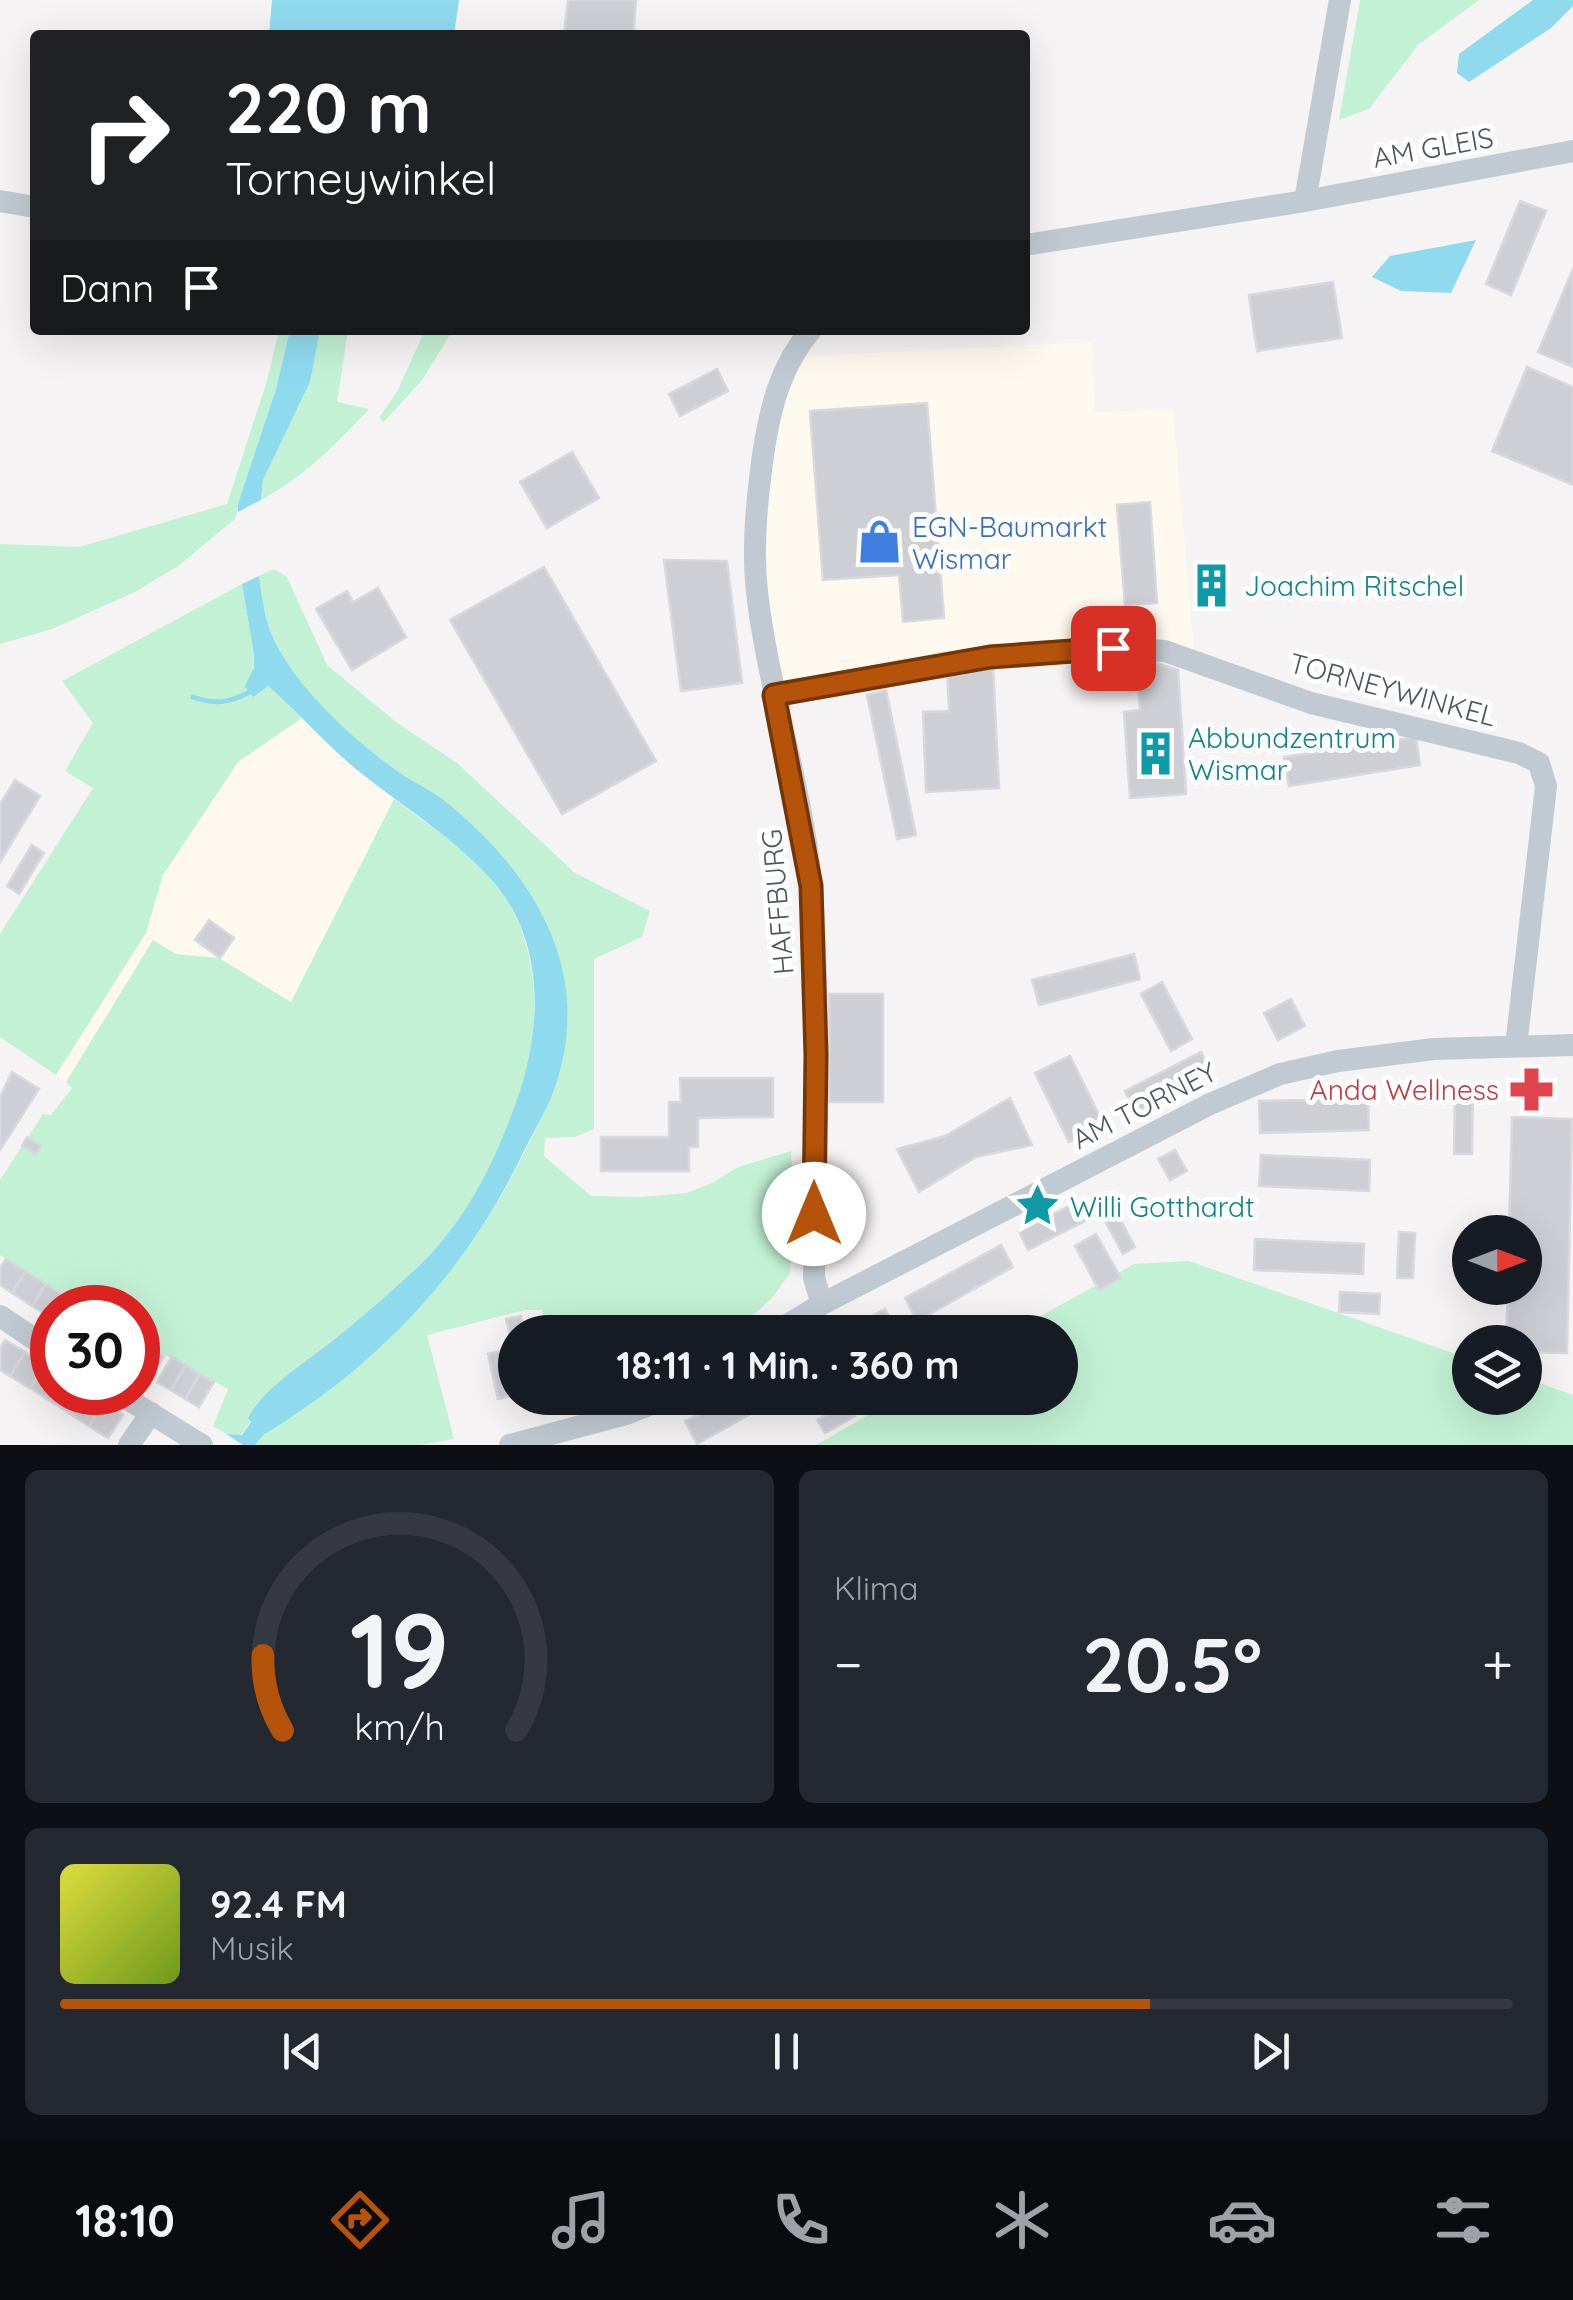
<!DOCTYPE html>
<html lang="de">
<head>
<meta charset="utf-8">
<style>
  :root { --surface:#171b24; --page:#242831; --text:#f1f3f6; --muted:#9ea1a6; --line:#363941; --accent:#b45309 }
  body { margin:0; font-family:Quicksand,sans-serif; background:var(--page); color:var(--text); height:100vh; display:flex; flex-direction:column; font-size:38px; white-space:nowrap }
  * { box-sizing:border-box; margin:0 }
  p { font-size:32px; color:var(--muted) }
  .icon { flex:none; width:55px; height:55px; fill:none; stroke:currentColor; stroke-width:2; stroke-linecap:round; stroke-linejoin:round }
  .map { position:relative; height:1445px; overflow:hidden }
  .details { display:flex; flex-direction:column; gap:25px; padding:25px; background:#0d0f14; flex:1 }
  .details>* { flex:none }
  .top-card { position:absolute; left:30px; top:30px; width:1000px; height:305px; border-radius:10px; box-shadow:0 10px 40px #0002; background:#202124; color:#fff; overflow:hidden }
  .needle { width:65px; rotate:90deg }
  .buttons { position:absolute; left:1452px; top:1215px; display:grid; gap:20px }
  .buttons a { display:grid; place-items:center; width:90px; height:90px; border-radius:50%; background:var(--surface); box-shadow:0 10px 40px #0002; font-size:50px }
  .speed { position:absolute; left:30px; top:1285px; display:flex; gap:20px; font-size:50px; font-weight:700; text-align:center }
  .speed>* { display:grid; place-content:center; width:130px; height:130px; border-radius:50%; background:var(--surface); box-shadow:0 10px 40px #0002; line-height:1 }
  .speed .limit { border:15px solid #d22; background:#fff; color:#111 }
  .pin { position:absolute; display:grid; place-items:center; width:85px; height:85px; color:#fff; margin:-42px; border-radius:20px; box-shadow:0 5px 15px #0006 }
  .me { position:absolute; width:110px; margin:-55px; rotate:0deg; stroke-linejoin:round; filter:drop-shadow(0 0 8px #0008) }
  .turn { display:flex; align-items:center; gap:35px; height:210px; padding:0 30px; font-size:45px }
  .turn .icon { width:130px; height:130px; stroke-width:2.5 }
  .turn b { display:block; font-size:70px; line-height:85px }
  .then { display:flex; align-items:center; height:95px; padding:0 30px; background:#0003; gap:20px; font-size:38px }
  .big { font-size:75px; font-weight:700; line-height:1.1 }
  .details .tile { flex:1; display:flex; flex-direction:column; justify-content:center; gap:15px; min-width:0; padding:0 35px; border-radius:15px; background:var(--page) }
  .details .dial { align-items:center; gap:0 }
  .dial svg { height:260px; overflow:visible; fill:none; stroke:var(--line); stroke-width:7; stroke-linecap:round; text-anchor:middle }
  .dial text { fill:var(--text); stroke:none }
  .song { display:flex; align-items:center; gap:30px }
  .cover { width:120px; height:120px; border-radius:15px; background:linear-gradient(135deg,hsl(60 70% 55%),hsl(80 70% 35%)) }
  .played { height:10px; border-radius:5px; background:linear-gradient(90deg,var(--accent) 75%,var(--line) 75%) }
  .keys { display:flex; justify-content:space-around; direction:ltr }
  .heat { display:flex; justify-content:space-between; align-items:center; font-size:55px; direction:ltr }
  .details .tiles { flex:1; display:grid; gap:25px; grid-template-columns:1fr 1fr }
  .tile:last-child { grid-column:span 2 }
  .trip { position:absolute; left:498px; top:1315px; width:580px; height:100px; border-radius:50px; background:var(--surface); box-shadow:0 10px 40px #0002; font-weight:700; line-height:100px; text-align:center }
  .tabs { display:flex; height:160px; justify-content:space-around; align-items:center; background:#090b0e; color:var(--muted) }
  .tabs .icon { width:70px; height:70px }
  .tabs .active { color:var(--accent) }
  .tabs b { font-size:45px; color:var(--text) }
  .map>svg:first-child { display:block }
  .commercial { fill:#fdf9ef }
  .green { fill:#c3f1d5 }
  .water { fill:#90daee }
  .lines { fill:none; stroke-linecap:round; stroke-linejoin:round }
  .stream { stroke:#90daee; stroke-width:5 }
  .building { fill:#cdcfd5; stroke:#d7d9de; stroke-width:2.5 }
  .minor { stroke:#c1cad2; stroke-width:22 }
  .route-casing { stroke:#753606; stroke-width:25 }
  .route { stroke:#b45309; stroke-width:18 }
  .labels { text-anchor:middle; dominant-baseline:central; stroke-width:10; stroke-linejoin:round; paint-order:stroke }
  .street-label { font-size:28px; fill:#4a5661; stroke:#fff }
  .shop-label { font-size:28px; fill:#366cbe; stroke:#fff; text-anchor:start }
  .culture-label { font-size:28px; fill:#0d838f; stroke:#fff; text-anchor:start }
  .health-label { font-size:28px; fill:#be3a42; stroke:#fff; text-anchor:end }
</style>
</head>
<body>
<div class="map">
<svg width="1573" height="1445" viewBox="0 0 1573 1445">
  <rect width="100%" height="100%" fill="#f5f3f3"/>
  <path class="commercial" d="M1092,342L1095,412L1173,409L1195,660L1113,648L774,695L757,500L792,357Z
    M252,579L287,686L516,895L121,1123L56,1075L146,933L163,875L107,702L62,681Z"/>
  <path class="green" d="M1360,0H1479L1418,45L1369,109L1339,120Z
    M279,330H290L276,389L235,519L178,566L135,592L52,629L0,644V544L79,547L227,504L267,381Z
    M320,330H348L337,402L369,409C335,445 305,476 261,500L263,480L310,382Z
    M425,330H453L422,380L384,422L379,418L398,390Z
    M274,569L287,577L327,665L396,722L457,763L575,873L650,911L642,937L594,959V1129L575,1137L545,1138L544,1156L591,1196L640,1197L686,1193L712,1183L738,1167L791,1151L794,1209L790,1273L773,1297L752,1316L726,1332H548L542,1310H525L427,1335L454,1439L420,1445H255L263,1435C375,1368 464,1274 522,1157C535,1130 550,1103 559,1075C563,1063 563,1050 565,1037C577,938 518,860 444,800C428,788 409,780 393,768C348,734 300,692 275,642C265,621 262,598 259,576Z
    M242,584L254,655L251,679L262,688L268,686L302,718L238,762L163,875L146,933L56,1075L0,1037V934L93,788L65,771L93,723L62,681Z
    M394,799C433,829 481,857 507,900C573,1011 509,1170 428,1257C395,1293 356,1322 318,1352C303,1364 284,1376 271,1391C259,1403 252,1421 241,1435L226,1434L213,1426L228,1389L138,1340V1308L83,1307L0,1255V1180L43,1114L51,1115L72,1088L66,1082L153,940L176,954L219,958L291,1002Z
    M1189,1261L1470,1359V1398H1525V1378L1573,1395V1445H816L898,1398H1060V1332H1012L1134,1264Z
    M547,1398H603L550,1414Z"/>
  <path class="water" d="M272,0H459L454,35H269Z
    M1533,0H1573V6L1551,28L1469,82L1457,73L1459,54Z
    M1476,240L1451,293L1401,291L1372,277L1390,256Z
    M290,330H320L310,382L263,480L261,500L238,512V504L276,389Z
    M259,576C262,598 265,622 275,642C301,692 348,734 393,768C409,780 428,788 444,800C527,867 588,957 561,1067C554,1099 535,1128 521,1157C464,1275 375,1368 263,1435L255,1445H243L226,1434L242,1435L251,1422L248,1418C265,1387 302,1365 331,1342C362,1317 393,1291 422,1263C466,1219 493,1166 514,1108C542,1034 548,943 491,879C454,838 405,808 362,774C328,747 301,715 268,686L253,697L245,686L254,667V655L242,584Z"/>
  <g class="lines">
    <path class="stream" d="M193,697C216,705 228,703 250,692"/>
  </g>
  <path class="building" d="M568,0H636L633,35H564Z
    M1520,201L1546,211L1511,295L1486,284Z
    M1573,269V367L1538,352Z
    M1333,282L1342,338L1257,351L1249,295Z
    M1527,367L1573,387V485L1492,451Z
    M717,369L728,391L680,416L669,394Z
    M927,403L944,618L903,622L899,575L823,580L810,411Z
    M572,452L599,498L547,528L520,482Z
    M1150,502L1157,603L1125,605L1117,505Z
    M664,560L727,561L742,683L681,691Z
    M544,567L656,761L562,814L450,620Z
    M1222,577V591L1199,592V578Z
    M378,588L406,637L352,670L316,609L347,591L353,602Z
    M1156,663L1178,670L1186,794L1130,798L1124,712L1140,710L1137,672Z
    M993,666L999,788L926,792L923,712L949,711L947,669Z
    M886,690L916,835L897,839L867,695Z
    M1416,737L1420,765L1289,786L1284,757Z
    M15,780L40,796L0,862V804Z
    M32,845L44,853L19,894L7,886Z
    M209,920L234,938L220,958L195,940Z
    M1134,954L1140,979L1039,1005L1032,980Z
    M1162,982L1192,1039L1171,1051L1141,994Z
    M829,994H883V1102H829Z
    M1291,999L1305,1026L1278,1040L1264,1013Z
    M1201,1052L1211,1073L1135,1112L1125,1091Z
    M1070,1056L1104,1125L1069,1142L1035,1073Z
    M12,1072L39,1089L0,1150V1097Z
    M680,1078H773V1117L698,1118V1147H689V1171H601V1137H669V1102H681Z
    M1455,1089H1473L1472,1154H1454Z
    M1010,1098L1032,1145L976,1157L919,1192L897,1149L945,1136Z
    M1368,1099L1369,1130L1260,1133L1259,1101Z
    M1512,1117L1572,1119L1567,1353L1525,1352V1342H1506L1508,1288H1525V1232H1509Z
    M27,1137L41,1146L36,1154L22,1146Z
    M1175,1150L1187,1171L1170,1180L1158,1159Z
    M1261,1155L1370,1160L1369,1191L1259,1186Z
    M1077,1202L1087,1220L1028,1250L1019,1232Z
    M1112,1204L1135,1247L1123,1254L1099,1210Z
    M1399,1232L1415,1233L1413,1278H1397Z
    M1096,1234L1121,1278L1099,1290L1075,1246Z
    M1255,1239L1364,1244L1363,1274L1254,1270Z
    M1001,1245L1013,1267L917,1321L905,1298Z
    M6,1259L26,1271L12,1293L0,1285V1268Z
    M26,1271L46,1284L32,1306L12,1293Z
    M46,1284L66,1297L59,1308H52V1319L32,1306Z
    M1340,1292L1380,1294L1379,1314L1339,1312Z
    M66,1297L83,1308H59Z
    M885,1309L895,1328L887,1332H843Z
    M521,1316L525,1332H515V1343L512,1344L506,1319Z
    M5,1340L25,1352L10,1376L0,1370V1348Z
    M145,1345L164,1356L153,1375L138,1366V1357Z
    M515,1348V1395L498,1399L488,1354Z
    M25,1352L45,1365L30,1388L10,1376Z
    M172,1357L186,1365L171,1390L157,1382Z
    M45,1365L52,1370L55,1392L50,1401L30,1388Z
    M186,1365L200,1374L185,1399L171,1390Z
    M200,1374L214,1382L199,1407L185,1399Z
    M55,1392H82L69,1413L50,1401Z
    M82,1392H88L104,1402L89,1426L69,1413Z
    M736,1398H787L776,1403L775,1400L697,1444L685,1421Z
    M104,1402L123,1415L108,1438L89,1426Z
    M847,1403L855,1416L825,1433L817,1420Z"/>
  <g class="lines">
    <path class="minor" d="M0,201L35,207
      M1305,201L1340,0
      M1025,245L1305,201L1573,151
      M811,330C780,366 770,409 763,455C757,499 752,547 757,592C769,697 807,800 813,906C820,1030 815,1154 814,1278L822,1304
      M774,695L990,657L1113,648L1165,651L1311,703L1519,753L1539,763L1546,786L1516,1046
      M0,1316L52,1351
      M776,1332L822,1304L1210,1104L1280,1074L1338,1061L1434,1049L1573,1045
      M116,1392L202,1445
      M129,1445L151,1413
      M510,1445L626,1414L667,1398"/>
  </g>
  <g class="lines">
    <defs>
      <path id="route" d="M814,1214L816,1055L811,886L774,695L990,657L1113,648"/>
    </defs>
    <use href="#route" class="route-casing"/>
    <use href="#route" class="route"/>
  </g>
  <defs>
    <symbol id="shop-bare" viewBox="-9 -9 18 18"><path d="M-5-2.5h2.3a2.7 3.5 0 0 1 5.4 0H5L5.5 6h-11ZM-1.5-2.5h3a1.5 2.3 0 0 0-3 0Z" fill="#3f7fe0" stroke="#fff" stroke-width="2.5" paint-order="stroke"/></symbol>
    <symbol id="building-bare" viewBox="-9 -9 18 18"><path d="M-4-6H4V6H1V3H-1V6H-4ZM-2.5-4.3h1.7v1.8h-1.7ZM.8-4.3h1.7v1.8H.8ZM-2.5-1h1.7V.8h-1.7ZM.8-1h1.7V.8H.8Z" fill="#0f9aa8" stroke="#fff" stroke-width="2.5" paint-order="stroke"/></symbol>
    <symbol id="pharmacy-bare" viewBox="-9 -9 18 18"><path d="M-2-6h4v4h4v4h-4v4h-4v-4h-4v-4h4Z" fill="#e0444e" stroke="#fff" stroke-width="2.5" paint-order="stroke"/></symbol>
    <symbol id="sight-bare" viewBox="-9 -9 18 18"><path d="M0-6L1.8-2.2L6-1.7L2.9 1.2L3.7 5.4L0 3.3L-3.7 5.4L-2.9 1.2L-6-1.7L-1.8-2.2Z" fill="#0f9aa8" stroke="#fff" stroke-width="2.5" paint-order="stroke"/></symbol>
  </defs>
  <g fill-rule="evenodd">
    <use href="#shop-bare" x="848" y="510" width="63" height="63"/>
    <use href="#building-bare" x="1180" y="554" width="63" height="63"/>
    <use href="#building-bare" x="1124" y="722" width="63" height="63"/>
    <use href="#pharmacy-bare" x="1500" y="1058" width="63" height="63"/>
    <use href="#sight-bare" x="1006" y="1174" width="63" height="63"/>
  </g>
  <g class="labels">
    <g class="street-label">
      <text transform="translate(1433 147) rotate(-10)">AM GLEIS</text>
      <text transform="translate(1393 689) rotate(15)">TORNEYWINKEL</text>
      <text transform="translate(777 902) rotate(-95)">HAFFBURG</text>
      <text transform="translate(1144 1105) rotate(-27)">AM TORNEY</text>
    </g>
    <g class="shop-label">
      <text x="912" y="526">EGN-Baumarkt<tspan x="912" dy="32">Wismar</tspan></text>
    </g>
    <g class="culture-label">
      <text x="1244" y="585">Joachim Ritschel</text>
      <text x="1188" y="737">Abbundzentrum<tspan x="1188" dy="32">Wismar</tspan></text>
      <text x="1070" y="1206">Willi Gotthardt</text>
    </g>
    <g class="health-label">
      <text x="1499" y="1089">Anda Wellness</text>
    </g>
  </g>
</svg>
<div class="buttons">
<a><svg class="needle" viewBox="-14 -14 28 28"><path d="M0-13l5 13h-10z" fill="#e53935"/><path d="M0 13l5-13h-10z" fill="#9ea1a6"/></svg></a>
<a><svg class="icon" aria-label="layers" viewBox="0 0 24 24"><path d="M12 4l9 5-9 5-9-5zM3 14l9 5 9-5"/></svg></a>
</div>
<div class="speed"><div class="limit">30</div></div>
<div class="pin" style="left:1113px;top:648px;background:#d93025"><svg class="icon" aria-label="arrive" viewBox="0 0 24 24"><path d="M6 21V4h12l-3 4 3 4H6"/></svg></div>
<svg class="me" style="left:814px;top:1214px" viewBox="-20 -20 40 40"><circle r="19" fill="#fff"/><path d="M0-13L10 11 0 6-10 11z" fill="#b45309"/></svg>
<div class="trip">18:11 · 1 Min. · 360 m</div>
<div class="top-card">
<div class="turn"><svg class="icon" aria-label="right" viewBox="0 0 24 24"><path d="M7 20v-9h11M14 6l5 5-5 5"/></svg><div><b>220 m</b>Torneywinkel</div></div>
<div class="then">Dann<svg class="icon" aria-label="arrive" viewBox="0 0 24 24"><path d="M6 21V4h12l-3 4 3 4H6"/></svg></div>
</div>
</div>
<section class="details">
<div class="tiles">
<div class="tile dial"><svg viewBox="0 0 100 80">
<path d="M14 69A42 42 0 1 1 86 69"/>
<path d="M14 69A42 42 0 0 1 8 46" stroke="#b45309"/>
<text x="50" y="56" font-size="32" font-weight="700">19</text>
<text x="50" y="72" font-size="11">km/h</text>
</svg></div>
<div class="tile"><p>Klima</p>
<div class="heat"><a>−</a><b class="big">20.5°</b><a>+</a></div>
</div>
<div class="tile">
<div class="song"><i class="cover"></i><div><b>92.4 FM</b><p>Musik</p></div></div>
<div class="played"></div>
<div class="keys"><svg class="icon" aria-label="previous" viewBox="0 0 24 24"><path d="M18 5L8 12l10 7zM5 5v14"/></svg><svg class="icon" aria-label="pause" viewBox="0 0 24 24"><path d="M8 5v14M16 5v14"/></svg><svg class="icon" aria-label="next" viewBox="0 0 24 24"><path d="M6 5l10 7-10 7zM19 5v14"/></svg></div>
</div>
</div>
</section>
<nav class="tabs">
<b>18:10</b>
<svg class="icon active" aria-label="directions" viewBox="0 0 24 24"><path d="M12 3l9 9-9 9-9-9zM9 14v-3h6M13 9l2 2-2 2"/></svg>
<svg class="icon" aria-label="music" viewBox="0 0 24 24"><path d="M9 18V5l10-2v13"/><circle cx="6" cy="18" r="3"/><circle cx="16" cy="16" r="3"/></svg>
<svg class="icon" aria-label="phone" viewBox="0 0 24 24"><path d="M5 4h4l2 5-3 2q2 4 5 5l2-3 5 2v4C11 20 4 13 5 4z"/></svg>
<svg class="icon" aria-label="climate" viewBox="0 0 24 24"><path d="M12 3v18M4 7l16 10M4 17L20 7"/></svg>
<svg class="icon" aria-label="car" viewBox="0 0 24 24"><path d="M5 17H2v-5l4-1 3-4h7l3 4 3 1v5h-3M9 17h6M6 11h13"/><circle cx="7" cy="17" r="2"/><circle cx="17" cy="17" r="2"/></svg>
<svg class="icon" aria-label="filters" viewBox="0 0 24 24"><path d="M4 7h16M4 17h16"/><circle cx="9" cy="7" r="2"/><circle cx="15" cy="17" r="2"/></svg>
</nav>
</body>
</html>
